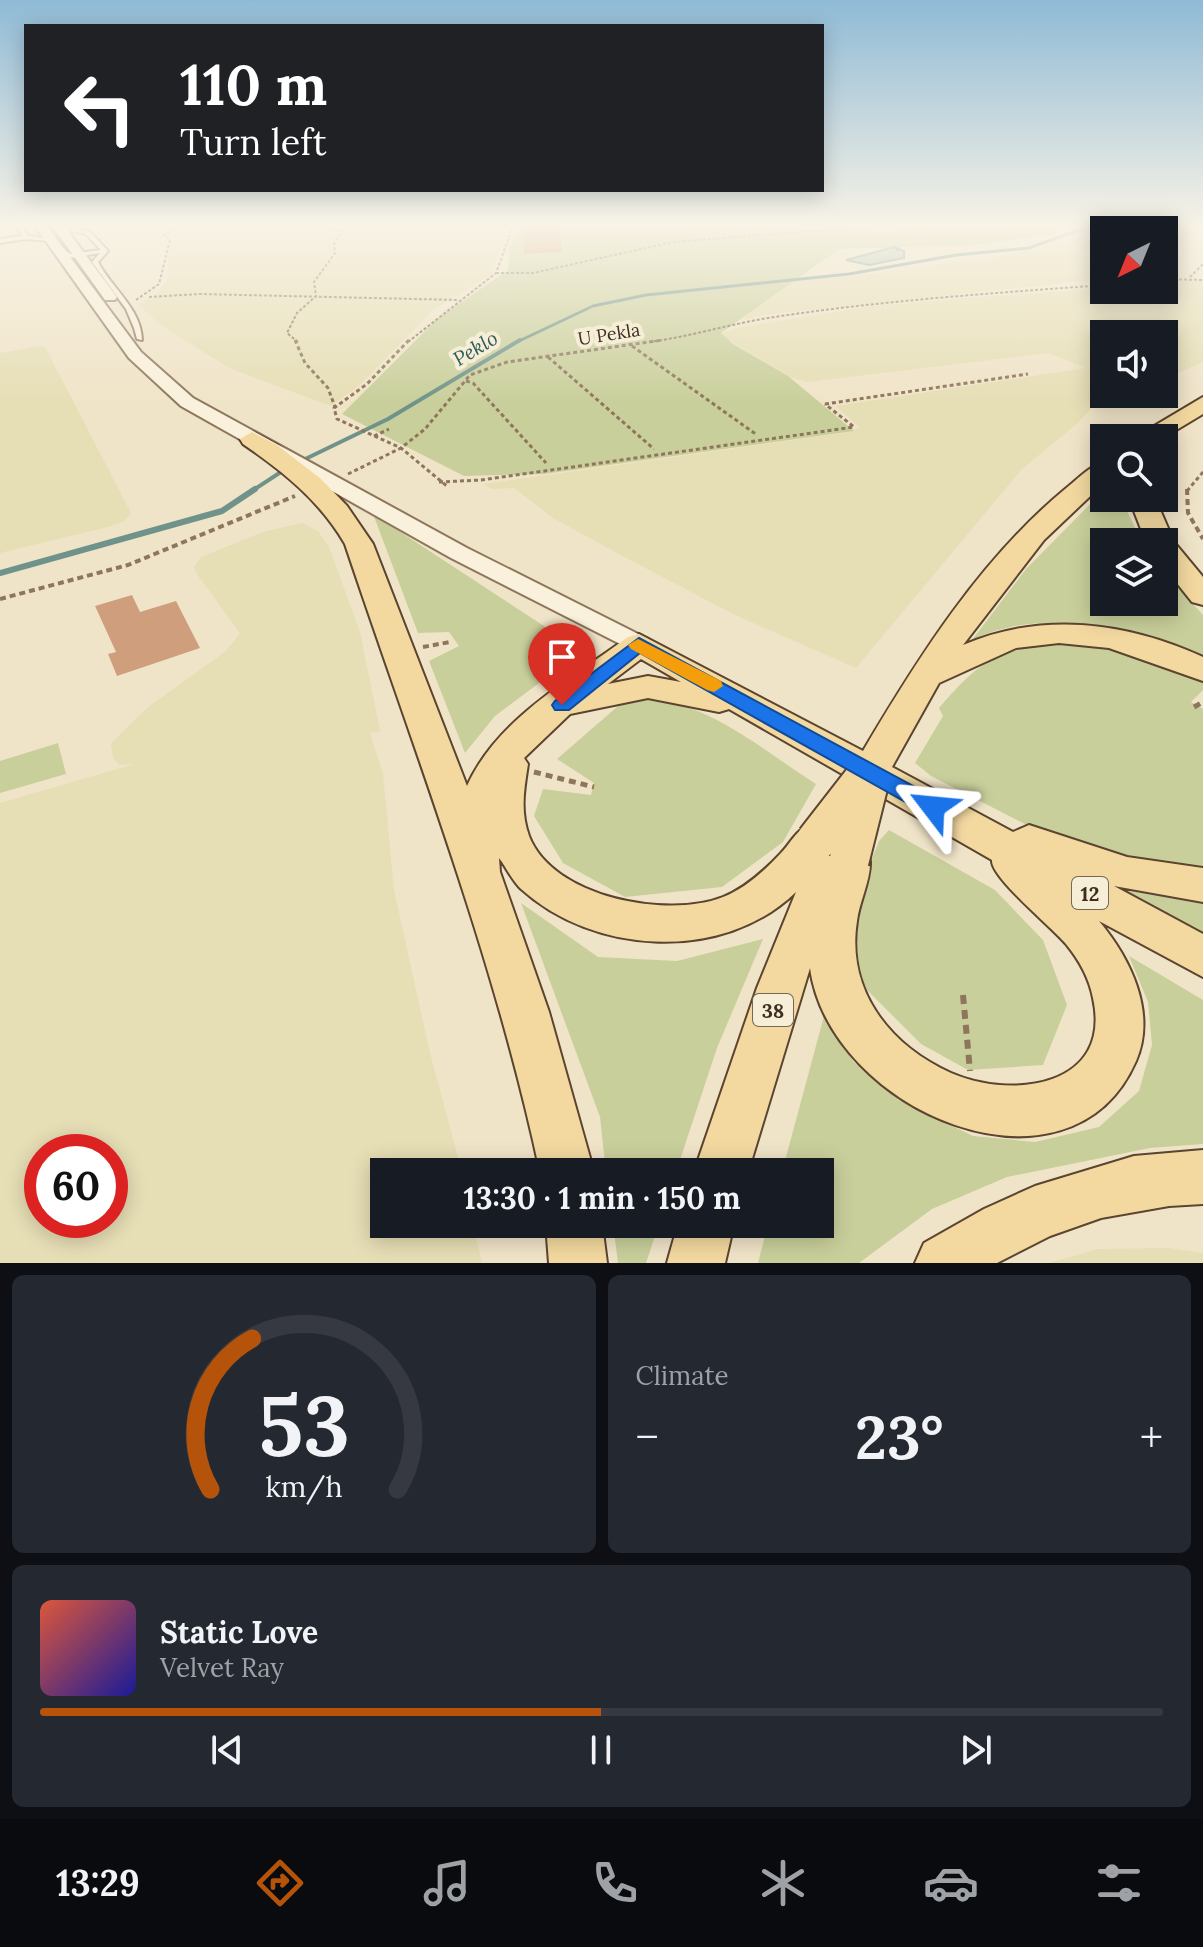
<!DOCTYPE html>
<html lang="en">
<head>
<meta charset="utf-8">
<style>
  :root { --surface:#171b24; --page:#242831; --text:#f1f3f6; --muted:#9ea1a6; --line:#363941; --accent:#b45309 }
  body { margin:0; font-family:Lora,serif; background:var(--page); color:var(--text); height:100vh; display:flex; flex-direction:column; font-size:30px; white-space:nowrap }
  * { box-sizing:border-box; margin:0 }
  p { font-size:26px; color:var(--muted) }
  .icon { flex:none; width:44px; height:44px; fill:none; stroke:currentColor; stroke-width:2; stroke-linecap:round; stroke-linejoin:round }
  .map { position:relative; height:1263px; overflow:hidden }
  .drawer { display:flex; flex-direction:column; gap:12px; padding:12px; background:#0d0f14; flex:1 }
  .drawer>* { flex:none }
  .hud { position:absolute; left:24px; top:24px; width:800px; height:168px; border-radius:0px; box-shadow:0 4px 20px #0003; background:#202124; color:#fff; overflow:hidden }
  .needle { width:52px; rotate:223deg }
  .buttons { position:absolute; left:1090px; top:216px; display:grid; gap:16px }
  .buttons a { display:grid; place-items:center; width:88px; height:88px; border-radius:0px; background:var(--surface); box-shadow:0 4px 20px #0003; font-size:40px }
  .speed { position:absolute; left:24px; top:1134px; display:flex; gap:16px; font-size:40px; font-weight:700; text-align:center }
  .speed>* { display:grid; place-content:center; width:104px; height:104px; border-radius:50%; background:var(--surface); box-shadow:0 4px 20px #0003; line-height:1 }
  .speed .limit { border:12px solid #d22; background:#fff; color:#111 }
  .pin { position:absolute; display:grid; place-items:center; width:68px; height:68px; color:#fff; margin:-82px -34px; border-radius:50% 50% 50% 0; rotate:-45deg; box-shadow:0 0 8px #0007 }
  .pin .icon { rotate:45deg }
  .me { position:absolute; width:88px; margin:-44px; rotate:299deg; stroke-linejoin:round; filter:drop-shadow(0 0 6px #0008) }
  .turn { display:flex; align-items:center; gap:28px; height:168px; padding:0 24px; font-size:36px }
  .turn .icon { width:104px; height:104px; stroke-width:2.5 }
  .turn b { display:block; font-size:56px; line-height:68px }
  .big { font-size:60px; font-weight:700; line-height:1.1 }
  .drawer .tile { flex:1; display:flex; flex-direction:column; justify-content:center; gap:12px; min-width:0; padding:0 28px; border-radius:12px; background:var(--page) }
  .drawer .dial { align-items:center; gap:0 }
  .dial svg { height:208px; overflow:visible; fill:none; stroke:var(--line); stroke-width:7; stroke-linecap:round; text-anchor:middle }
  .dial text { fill:var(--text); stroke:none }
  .song { display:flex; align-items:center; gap:24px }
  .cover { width:96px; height:96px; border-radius:12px; background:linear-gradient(135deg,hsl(10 70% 55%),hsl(240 70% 35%)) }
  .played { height:8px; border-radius:4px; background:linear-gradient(90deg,var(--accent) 50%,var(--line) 50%) }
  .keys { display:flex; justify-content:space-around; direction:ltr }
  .heat { display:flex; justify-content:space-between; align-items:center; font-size:44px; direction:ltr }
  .drawer .tiles { flex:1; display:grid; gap:12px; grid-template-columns:1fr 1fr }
  .tile:last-child { grid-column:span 2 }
  .trip { position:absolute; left:370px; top:1158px; width:464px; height:80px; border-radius:0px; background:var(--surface); box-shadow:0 4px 20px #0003; font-weight:700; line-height:80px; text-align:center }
  .dock { display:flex; height:128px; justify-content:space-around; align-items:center; background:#090b0e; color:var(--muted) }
  .dock .icon { width:56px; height:56px }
  .dock .current { color:var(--accent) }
  .dock b { font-size:36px; color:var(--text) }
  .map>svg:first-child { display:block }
  .farmland { fill:#e6deb5; fill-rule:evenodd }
  .green { fill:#c9cf9b }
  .water { fill:#a9c4bc; stroke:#6f938a; stroke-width:2 }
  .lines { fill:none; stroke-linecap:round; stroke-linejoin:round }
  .stream-far2 { stroke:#6f938a; stroke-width:3 }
  .stream-far1 { stroke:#6f938a; stroke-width:4 }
  .stream { stroke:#6f938a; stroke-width:6 }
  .building { fill:#cf9f7d }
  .service-casing { stroke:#8d765c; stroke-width:4 }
  .tertiary-casing { stroke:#8d765c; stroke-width:4 }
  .primary-casing { stroke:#5b4430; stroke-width:4 }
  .path-far4 { stroke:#8d765c; stroke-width:2; stroke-dasharray:3 2; stroke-linecap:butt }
  .path-far3 { stroke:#8d765c; stroke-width:3; stroke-dasharray:4 3; stroke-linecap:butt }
  .path-far2 { stroke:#8d765c; stroke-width:4; stroke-dasharray:6 4; stroke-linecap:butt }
  .path-far1 { stroke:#8d765c; stroke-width:5; stroke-dasharray:7 5; stroke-linecap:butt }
  .path { stroke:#8d765c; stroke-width:6; stroke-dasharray:9 6; stroke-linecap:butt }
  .service { fill:#faf1dc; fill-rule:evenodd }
  .tertiary { fill:#faf1dc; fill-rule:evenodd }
  .primary { fill:#f3d9a0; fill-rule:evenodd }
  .primary-bridge-casing { stroke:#5b4430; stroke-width:43; stroke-linecap:butt }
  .primary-bridge { stroke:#f3d9a0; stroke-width:39 }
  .route { fill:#1a73e8; stroke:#114b97; stroke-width:2 }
  .slow { fill:#f59e0b }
  .labels { text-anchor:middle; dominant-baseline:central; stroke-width:8; stroke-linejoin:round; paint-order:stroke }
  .far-street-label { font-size:18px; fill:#3d2e20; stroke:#f7eed8 }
  .far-water-label { font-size:20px; font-style:italic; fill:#2f5d5a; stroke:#f7eed8 }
  .shield { fill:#f7eed8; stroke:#756857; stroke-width:2 }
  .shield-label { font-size:20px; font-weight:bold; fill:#3d2e20 }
</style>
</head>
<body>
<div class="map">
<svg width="1203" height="1263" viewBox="0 0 1203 1263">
  <rect width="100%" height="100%" fill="#f0e4c8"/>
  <path class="farmland" d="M186,226H506L491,275L433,310L362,383L331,406L231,369L162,326L138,304L154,296L167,280L171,234Z
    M1083,239L1104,246V279L771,314L741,320L791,280L847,277L1006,255Z
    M1178,280L1203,281V362L1164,379V334H1104V394H1131L1093,406L1078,423L1022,469L856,668L735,615L613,551L553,518L514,488L491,489L484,484L843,433L860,428L836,406L1085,368L1049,353L808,382L792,378L720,335L735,328L865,307L951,299L1104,288L1164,290V281Z
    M39,346L45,347L131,513L124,521L112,526L0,553V353Z
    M302,523L318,531L329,547L360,632L380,731L370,733L383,774L394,890L430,1053L462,1172H406L405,1167L384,1172V1224H473L482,1263H0V803L134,764L120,765L113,758L111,743L147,708L226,651L240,633L196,573L194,567L201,557L263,532ZM110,1152V1220H42V1152Z
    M1169,1248L1203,1253V1263H1049L1098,1249Z"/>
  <path class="green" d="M520,226H897L863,234L924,226H1081L1053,234L975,245L839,249L721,333L733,344L788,376L854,431L544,474L464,476L342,414L437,319L508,270L510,247Z
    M1104,490V498H1125V507L1142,542H1104V602H1164V572L1203,615V659C1130,629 1047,605 972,640L1026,569Z
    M373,514L582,651L495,716L465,753L429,661L459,646L449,632L418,633Z
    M1047,643C1101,645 1155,652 1203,681V690L1191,702L1203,709V872L1186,873L1050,837L931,776L915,763L943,716L939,708C976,665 990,654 1047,643Z
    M648,698C711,704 764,751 816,784L783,842L722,887L625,897L563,863L534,816L543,789L591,795L594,783L557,759L625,700Z
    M58,743L66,774L0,793V761Z
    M889,830L995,890L1043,940L1067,1005L1043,1065L968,1070L921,1044L865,988L847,921L879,841Z
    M1123,889L1203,904V934Z
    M521,903L598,957L677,961L763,939L717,1048L676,1172H606L600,1117Z
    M1129,956L1203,1000V1144L1150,1148L1007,1177L932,1209L859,1263H758L768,1224H820V1172H782L824,1016L854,1062L899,1100L973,1136L1035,1142L1099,1127L1139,1091L1152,1045L1148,1002Z
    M613,1224H659L646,1263H618Z"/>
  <path class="water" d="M894,247L904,251V258L869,265L846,260Z"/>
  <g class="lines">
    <path class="stream-far2" d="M517,342L593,306L646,295L849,274L956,255L1029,248L1090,226"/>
    <path class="stream-far1" d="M297,463L388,419L520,340
      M252,491L287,468"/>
    <path class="stream" d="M0,573L222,511L255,489"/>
  </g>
  <path class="building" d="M559,227L562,252L524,254L523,228Z
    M132,595L140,612L176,601L200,648L117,676L108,654L116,652L95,606Z"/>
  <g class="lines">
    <defs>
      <path id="service" d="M16,226H21L28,236L52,239L70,254L101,250L86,234L58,228V226L90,232L108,251L98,262C112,289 141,308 142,340L137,339L134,328L126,309L92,262L100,253L69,258L49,241L26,239L0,243V239L23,236Z"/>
      <path id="tertiary" d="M35,226H47L141,352L193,398L467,548L648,639L651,644L648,649H630L451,558L181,406L129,358Z
        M64,226L117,297L115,300H105L53,227Z"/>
      <path id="primary" d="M1203,397V414L1163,438H1134Z
        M252,432L277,445L321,479L347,506L373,544L467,786C497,719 571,679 628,637L639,634L863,751C918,658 980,560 1064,490C1077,480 1089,466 1104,462V483L1044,540L963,645C1042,611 1127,622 1203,657V681L1109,648L1059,643L1016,648L939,683L892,767L1013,832L1029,825L1127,857L1203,868V902L1114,886L1203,934V977L1099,921C1130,958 1157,1012 1136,1061C1070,1212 830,1112 810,968L748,1172H694L757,988L796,892C723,963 593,955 520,888C512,880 506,867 499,858L500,872L549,1012L594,1172H540C494,956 415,753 345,544C320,501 284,472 243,444L240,439ZM641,659L681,682L648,676L608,684ZM648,698L719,712L729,709L992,860C990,877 1052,927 1066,944C1079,960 1089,977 1093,998C1113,1087 1013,1100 951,1073C889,1045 846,990 857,921C859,903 871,879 870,862C868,842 838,844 830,830C821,827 811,824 801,830C794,835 788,846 781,853C765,870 746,888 723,897C668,919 553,898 529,836C520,811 524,790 528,764L524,758L570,714Z
        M1129,498H1155L1174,542L1203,577V605L1192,602L1164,567V542H1146Z
        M1203,1150V1204L1169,1206L1101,1218L1050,1236L997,1263H915L924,1243L984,1209L1035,1186L1134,1156Z
        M546,1224H602L607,1263H549Z
        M678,1224H734L725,1263H667Z"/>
    </defs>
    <use href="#service" class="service-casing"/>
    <use href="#tertiary" class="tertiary-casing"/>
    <use href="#primary" class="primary-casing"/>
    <path class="path-far4" d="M896,250L901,249
      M496,273H533L673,242L878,226
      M1190,277L1203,264
      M1164,279L1203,280
      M149,297L200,294L459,300
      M136,300L159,284L170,240L164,235L181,226
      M298,342L287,333L297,313L316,296L314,282L335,253L334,244L341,232L321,226
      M408,342L496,273L513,226
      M649,342C694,336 736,322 781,316C888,300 996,293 1104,285"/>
    <path class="path-far3" d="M295,340L305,363L328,388L335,407
      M409,340L367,384L334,408L337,419L401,448L448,487
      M632,346L757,435
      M548,357L654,449
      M466,381L473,383L546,463
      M825,404L1028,374
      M374,436L389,429
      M348,474L401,448L425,429L470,375L507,362L663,340
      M439,482L481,480L854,427L825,404
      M1187,491L1203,472"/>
    <path class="path-far2" d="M1187,489L1188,513L1203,539
      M0,599L128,565L295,496
      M423,647L450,642"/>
    <path class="path-far1" d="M1194,707L1203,702
      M534,772L594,787"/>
    <path class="path" d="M963,995L970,1071"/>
    <use href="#service" class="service"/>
    <use href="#tertiary" class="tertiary"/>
    <use href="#primary" class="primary"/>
    <defs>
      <path id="primary-bridge" d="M816,841L865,778
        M849,861L872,769"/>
    </defs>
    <use href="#primary-bridge" class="primary-bridge-casing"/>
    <use href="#primary-bridge" class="primary-bridge"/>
  </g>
  <linearGradient id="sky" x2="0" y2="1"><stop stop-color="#8fbad6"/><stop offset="0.56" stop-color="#f8f3e6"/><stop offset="1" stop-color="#f8f3e6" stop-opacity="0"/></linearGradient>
  <rect width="1203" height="403" fill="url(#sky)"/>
  <path class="route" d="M639,638L941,801L944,807L941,813H925L640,653L569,710H555L552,705L555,701Z"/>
  <path class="slow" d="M638,639L721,681L723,686L714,692L707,690L631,649L628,645Z"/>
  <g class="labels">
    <g class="far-street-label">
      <text transform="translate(609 334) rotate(-9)">U Pekla</text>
    </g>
    <g class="far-water-label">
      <text transform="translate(475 348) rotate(-31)">Peklo</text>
    </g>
    <g class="shield">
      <rect x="1072" y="877" width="36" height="32" rx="6"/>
      <rect x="753" y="994" width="40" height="32" rx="6"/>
    </g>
    <g class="shield-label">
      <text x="1090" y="893">12</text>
      <text x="773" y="1010">38</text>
    </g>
  </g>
</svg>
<div class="buttons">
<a><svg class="needle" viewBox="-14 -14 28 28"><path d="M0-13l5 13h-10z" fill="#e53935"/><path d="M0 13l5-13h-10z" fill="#9ea1a6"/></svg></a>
<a><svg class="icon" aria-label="sound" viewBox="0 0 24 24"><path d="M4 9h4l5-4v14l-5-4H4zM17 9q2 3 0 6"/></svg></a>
<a><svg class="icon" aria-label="search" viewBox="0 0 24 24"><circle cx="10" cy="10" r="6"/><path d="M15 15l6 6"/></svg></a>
<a><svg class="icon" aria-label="layers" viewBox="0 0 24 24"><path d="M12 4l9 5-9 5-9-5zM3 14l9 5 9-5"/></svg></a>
</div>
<div class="speed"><div class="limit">60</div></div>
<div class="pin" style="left:562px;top:705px;background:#d93025"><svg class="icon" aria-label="arrive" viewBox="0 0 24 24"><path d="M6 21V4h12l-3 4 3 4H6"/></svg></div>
<svg class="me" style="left:933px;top:807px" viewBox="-20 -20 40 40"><path d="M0-17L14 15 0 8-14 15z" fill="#1a73e8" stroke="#fff" stroke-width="4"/></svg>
<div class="trip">13:30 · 1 min · 150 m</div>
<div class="hud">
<div class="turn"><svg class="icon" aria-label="left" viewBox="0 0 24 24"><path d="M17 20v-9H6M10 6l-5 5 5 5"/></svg><div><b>110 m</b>Turn left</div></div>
</div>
</div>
<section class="drawer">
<div class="tiles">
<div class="tile dial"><svg viewBox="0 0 100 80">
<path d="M14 69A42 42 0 1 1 86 69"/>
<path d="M14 69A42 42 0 0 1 30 11" stroke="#b45309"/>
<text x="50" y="56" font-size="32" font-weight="700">53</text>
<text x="50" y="72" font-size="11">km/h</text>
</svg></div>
<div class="tile"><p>Climate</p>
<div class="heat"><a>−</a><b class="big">23°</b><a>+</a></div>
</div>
<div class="tile">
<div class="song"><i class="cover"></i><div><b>Static Love</b><p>Velvet Ray</p></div></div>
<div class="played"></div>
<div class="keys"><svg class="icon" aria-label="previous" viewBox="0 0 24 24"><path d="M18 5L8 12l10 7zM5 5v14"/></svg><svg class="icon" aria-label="pause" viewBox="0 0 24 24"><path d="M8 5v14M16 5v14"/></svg><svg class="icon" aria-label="next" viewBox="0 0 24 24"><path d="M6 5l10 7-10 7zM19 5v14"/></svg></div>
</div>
</div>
</section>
<nav class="dock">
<b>13:29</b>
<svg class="icon current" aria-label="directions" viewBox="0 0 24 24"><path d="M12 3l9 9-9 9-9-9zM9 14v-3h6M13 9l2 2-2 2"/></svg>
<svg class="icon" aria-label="music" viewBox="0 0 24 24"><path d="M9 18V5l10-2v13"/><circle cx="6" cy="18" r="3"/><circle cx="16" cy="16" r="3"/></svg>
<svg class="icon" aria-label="phone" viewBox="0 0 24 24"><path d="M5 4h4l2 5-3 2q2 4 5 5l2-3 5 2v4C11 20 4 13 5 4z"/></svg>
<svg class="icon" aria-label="climate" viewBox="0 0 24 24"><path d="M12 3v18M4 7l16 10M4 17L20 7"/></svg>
<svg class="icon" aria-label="car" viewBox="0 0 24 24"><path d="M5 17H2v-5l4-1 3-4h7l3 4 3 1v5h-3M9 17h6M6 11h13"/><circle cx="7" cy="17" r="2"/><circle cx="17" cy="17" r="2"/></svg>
<svg class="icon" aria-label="filters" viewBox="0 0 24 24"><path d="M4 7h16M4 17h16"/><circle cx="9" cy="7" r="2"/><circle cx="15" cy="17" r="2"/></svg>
</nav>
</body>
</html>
